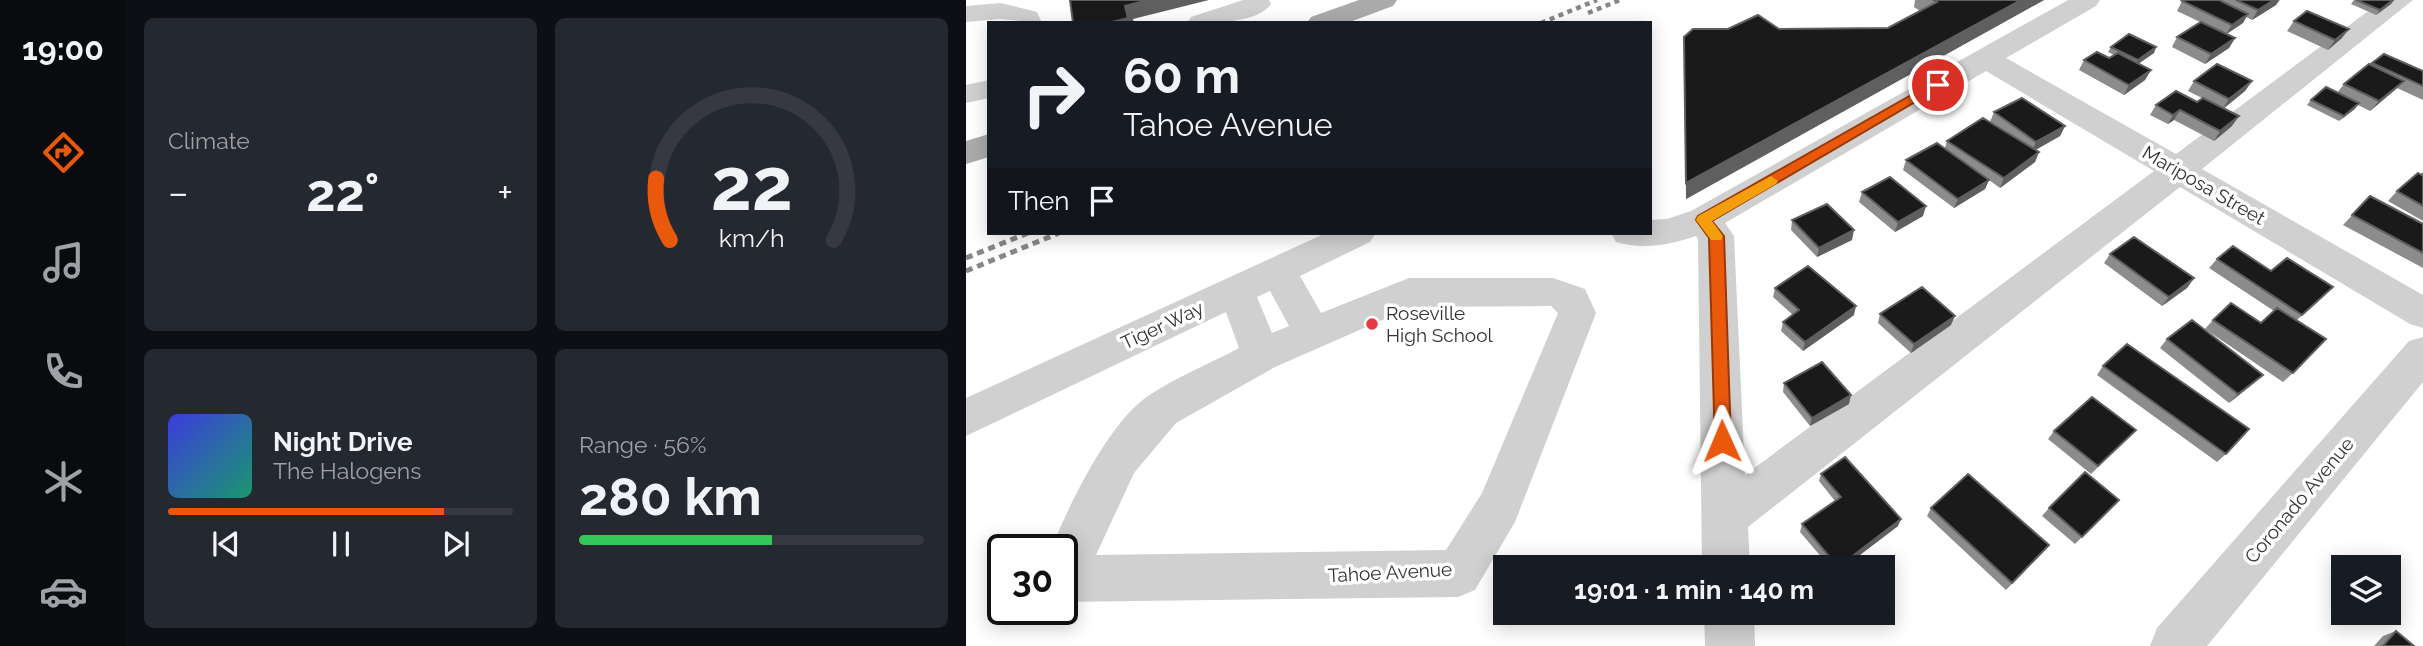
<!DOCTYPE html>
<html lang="en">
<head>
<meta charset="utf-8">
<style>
  :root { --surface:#171b24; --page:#242831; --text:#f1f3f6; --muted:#9ea1a6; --line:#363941; --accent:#ea580c }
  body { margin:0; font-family:Raleway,sans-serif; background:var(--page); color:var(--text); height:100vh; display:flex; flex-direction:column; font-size:26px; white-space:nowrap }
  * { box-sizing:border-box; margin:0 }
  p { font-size:23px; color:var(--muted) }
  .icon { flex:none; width:38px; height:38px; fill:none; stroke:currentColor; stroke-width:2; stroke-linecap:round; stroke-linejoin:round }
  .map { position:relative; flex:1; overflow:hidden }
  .panel { display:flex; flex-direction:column; gap:18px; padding:18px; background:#0d0f14; width:840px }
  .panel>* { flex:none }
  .banner { position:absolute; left:21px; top:21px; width:665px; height:214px; border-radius:0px; box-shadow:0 4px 18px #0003; background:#171b24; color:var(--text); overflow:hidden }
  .tools { position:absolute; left:1365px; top:555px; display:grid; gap:14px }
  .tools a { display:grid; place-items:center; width:70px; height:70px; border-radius:0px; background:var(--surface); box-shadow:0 4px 18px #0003; font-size:35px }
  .speed { position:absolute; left:21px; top:534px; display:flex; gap:14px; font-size:35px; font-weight:700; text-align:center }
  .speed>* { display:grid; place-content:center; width:91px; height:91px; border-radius:50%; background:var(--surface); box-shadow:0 4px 18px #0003; line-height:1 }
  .speed .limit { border:4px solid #111; border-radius:10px; background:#fff; color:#111 }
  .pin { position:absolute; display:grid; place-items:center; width:60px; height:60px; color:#fff; margin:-30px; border:4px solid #fff; border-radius:50%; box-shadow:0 2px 7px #0007 }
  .me { position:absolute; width:77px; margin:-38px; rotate:359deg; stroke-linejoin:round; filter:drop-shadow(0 0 5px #0008) }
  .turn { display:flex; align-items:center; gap:24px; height:147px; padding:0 21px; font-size:32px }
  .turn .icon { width:91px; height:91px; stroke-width:2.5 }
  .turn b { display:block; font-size:49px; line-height:60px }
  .then { display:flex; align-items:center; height:66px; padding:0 21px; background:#0003; gap:14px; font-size:26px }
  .big { font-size:52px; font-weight:700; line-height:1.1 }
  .panel .tile { flex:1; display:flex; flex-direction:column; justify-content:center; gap:10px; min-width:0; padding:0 24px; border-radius:10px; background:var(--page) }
  .panel .dial { align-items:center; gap:0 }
  .dial svg { height:182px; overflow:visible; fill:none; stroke:var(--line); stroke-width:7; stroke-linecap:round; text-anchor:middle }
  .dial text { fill:var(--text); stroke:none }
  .song { display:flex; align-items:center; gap:21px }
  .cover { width:84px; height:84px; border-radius:10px; background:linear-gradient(135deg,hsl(240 70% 55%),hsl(160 70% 35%)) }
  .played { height:7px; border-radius:4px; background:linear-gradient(90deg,var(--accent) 80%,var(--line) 80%) }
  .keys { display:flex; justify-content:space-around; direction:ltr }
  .heat { display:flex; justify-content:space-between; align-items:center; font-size:38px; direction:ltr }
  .charge { height:10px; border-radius:5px; background:linear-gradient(90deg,#34c759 56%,var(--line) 0) }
  .panel .tiles { flex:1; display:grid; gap:18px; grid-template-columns:repeat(2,1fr) }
  .trip { position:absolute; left:527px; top:555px; width:402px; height:70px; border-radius:0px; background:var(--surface); box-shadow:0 4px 18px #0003; font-weight:700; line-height:70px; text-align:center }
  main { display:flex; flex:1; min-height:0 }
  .dock { display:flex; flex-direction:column; width:126px; justify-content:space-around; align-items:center; background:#090b0e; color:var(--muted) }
  .dock .icon { width:49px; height:49px }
  .dock .selected { color:var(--accent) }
  .dock b { font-size:32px; color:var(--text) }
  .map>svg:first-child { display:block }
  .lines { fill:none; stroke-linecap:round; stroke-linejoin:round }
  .minor { fill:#d0d0d0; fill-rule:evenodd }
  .major { fill:#ababab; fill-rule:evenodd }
  .rail-far1 { stroke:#888; stroke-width:4.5; stroke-dasharray:5 4.5; stroke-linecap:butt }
  .rail { stroke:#888; stroke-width:5; stroke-dasharray:7 5; stroke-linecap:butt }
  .wall { fill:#8c8c8c }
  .shaded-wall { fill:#5f5f5f }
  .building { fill:#1a1a1a; stroke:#5f5f5f; stroke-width:2 }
  .route { fill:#ea580c; stroke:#983908; stroke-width:2 }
  .slow { fill:#f59e0b }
  .poi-dot { fill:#e63946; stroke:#fff; stroke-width:2.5 }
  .labels { text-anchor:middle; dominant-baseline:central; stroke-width:7; stroke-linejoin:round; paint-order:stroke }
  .street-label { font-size:19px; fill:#333; stroke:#fff }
  .poi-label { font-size:19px; fill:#333; stroke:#fff; text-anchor:start }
</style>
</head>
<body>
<main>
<nav class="dock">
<b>19:00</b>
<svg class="icon selected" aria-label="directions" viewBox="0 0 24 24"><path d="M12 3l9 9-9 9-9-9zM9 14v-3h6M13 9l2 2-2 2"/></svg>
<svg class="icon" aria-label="music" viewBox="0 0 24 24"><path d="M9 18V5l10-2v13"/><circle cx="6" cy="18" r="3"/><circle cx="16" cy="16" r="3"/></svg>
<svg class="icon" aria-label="phone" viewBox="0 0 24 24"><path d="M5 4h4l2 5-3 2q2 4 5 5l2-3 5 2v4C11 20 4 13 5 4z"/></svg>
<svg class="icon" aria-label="climate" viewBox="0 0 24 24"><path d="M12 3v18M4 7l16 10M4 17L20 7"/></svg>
<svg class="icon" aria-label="car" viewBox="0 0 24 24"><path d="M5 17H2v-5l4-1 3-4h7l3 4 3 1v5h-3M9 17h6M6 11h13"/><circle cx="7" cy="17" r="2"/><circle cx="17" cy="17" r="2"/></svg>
</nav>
<section class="panel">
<div class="tiles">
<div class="tile"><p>Climate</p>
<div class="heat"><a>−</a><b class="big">22°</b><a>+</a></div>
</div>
<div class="tile dial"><svg viewBox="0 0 100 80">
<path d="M14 69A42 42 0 1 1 86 69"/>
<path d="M14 69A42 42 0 0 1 8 42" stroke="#ea580c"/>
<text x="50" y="56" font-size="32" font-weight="700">22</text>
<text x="50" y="72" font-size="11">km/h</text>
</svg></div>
<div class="tile">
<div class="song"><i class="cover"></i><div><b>Night Drive</b><p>The Halogens</p></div></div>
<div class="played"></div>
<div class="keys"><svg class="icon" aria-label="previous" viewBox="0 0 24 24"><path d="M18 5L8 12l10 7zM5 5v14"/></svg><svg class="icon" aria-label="pause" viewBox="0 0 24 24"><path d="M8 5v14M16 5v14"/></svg><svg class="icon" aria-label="next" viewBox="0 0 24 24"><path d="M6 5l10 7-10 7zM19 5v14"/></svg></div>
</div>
<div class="tile"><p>Range · 56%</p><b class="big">280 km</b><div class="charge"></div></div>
</div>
</section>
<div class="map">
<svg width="1457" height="646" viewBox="0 0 1457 646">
  <rect width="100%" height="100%" fill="#fff"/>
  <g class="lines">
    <path class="minor" d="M277,0H303L305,4C291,24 244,23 221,23L225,17Z
      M1102,0H1134L1130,6L1040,58L1210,154L1417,0H1447L1236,169L1457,295V328L1444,324L1214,187L782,527L784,567H736L732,239L730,236C704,245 676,250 650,242L645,233H684V220L701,219L725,211ZM1020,71L1188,171L779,475L768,236L759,223Z
      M35,3L71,12L76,23L34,19L0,22V6Z
      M23,80V98L0,103V85Z
      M360,233H410L404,242L334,276L355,313L443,278H587L619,289L630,313L549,522L509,590L492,597L96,602V550H85C102,506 143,422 182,396C210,377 243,364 273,348L260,312L0,436V398ZM304,291L323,326L306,333L291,297ZM585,306L592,313L516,493L480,550L130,555L168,473L210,423L309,367L446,307Z
      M1457,337V382L1241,646H1184L1191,628L1443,341Z
      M738,612H788L789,646H739Z"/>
    <path class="major" d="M393,0H431L427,6L381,23H341L345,17Z
      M23,134V157L0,164V141Z"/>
    <path class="rail-far1" d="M622,13L654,0
      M575,23L631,0"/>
    <path class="rail" d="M0,258L62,233
      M0,271L93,233"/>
  </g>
  <path class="wall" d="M949,0H1078L720,199L718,37L813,29L922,28L954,11L948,7Z
    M1219,0H1314L1310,5L1286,20L1280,17L1277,23L1261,34L1269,38L1263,48L1239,64L1206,47L1211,37L1234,22L1211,11L1216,1Z
    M1388,0H1428L1425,4L1410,15L1385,4Z
    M1328,21L1376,38L1362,50L1321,31Z
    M1145,47H1190L1188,53L1172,64L1185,70L1179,80L1158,95L1113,70L1118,60L1143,58L1148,55L1142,52Z
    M1406,63L1457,71V100L1431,88L1404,111L1392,105L1373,121L1341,105L1345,100L1371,93L1378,84Z
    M1228,81H1286L1279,91L1258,108L1266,126L1248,141L1208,120L1202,124L1184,115L1190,105L1231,102L1236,98L1222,91Z
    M1028,112L1099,126L1094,136L1069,150L1073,152L1069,162L1034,188L1023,180L1019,189L988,208L937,170L940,160L979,148L981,141L1024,122Z
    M1457,172V221L1422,201L1431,191Z
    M896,192L957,216L929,232L893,202Z
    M1404,196L1457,224V268L1377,225Z
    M826,220L886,240L851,257L825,230Z
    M1144,254L1228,278L1221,288L1196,306L1138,263Z
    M1251,259L1305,271L1367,287L1331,320L1327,373L1317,382L1239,329L1247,320L1295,323L1308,311L1243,268Z
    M809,288L888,315L837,351L815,331L817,322L827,315L807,297Z
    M914,314L985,325L945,353L912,323Z
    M1201,339L1288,383L1263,403L1194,348Z
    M1137,366L1260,454L1251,462L1131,375Z
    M818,383L883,404L844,426L817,392Z
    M1170,430L1125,474L1082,439L1088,431Z
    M855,474L932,526L878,567H864L834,532L836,524L869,501L853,481Z
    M1153,500L1109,544L1076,516L1083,508Z
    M965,508L1083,545L1040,590L961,516Z
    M1430,631L1448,646H1408L1417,636Z"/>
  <path class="shaded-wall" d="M182,0H243L167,19L168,23H142L159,6Z
    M1055,0H1078L720,199V183Z
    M1308,0H1313L1310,5L1286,20L1292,10Z
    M1428,0L1425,4L1410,15L1414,10Z
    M1282,14L1277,23L1260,34L1266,25Z
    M1383,29L1376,38L1362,50L1369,40Z
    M1269,38L1263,48L1239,64L1245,54Z
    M1190,47L1188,53L1169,66L1172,60Z
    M1185,70L1179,80L1158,95L1163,85Z
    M1286,81L1279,91L1257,109L1263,99Z
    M1438,81L1429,90L1404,111L1413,101Z
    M1393,103L1389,109L1373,121L1378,116Z
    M1214,110L1208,120L1202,124L1207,115Z
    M1273,116L1266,126L1248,141L1254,131Z
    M1099,126L1094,136L1066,152L1070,142Z
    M1073,152L1069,162L1034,188L1038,178Z
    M1023,180L1019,189L988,208L992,199Z
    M960,206L957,216L929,232L932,222Z
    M888,230L886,240L851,257L853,248Z
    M1228,278L1221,288L1196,306L1203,297Z
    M890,306L888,315L837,351L839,342Z
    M989,316L985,325L945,353L948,344Z
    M1297,375L1288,383L1263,403L1272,394Z
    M885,395L883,404L844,426L846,418Z
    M935,519L932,526L878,567H872Z"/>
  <path class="building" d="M104,0H182L159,6L162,18L142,23H107Z
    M967,0H1055L720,183L718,37L727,29H762L792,15L813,29L922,28L971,2Z
    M1219,0H1253L1282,14L1266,25L1216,1Z
    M1270,0H1308L1292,10Z
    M1390,0H1427L1414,10Z
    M1341,11L1383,29L1369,40L1328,21Z
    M1235,22L1269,38L1245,54L1211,37Z
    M1163,34L1190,47L1172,60L1145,47Z
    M1131,52L1143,58L1152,53L1185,70L1163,85L1118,60Z
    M1418,54L1457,71V86L1406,63Z
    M1251,64L1286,81L1263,99L1228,81Z
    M1403,64L1438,81L1413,101L1378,84Z
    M1360,87L1393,103L1378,116L1345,100Z
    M1210,91L1231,102L1237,98L1273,116L1254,131L1214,110L1207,115L1190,105Z
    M1056,98L1099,126L1070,142L1028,112Z
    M1017,118L1073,152L1038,178L981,141Z
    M971,143L1023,180L992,199L940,160Z
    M1452,173L1457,176V206L1431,191Z
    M924,177L960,206L932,222L896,192Z
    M1404,196L1457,224V253L1386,215Z
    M861,204L888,230L853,248L826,220Z
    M1168,237L1228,278L1203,297L1144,254Z
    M1267,246L1305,271L1321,258L1367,287L1336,315L1251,259Z
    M842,266L890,306L839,342L817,322L833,310L809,288Z
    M956,287L989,316L948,344L914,314Z
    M1265,303L1295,323L1311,308L1360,339L1327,373L1247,320Z
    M1226,320L1297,375L1272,394L1201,339Z
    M1161,344L1283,429L1260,454L1137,366Z
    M856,362L885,395L846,418L818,383Z
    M1126,397L1170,430L1132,466L1088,431Z
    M879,457L935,519L872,567L836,524L875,497L855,474Z
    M1119,472L1153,500L1116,537L1083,508Z
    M1002,474L1083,545L1046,583L965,508Z
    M1430,631L1448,646H1417Z"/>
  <path class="route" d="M968,82L978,85L746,221L758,236L765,441L756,449L749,447L743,238L730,220L732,216Z"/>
  <path class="slow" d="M805,176L812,181L810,184L746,221L757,236L755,240H745L730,220L732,216Z"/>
  <circle class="poi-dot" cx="406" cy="324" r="7"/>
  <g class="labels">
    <g class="street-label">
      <text transform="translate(1238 185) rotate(30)">Mariposa Street</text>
      <text transform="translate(196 325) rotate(-25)">Tiger Way</text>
      <text transform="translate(1333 500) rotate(-50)">Coronado Avenue</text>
      <text transform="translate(424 572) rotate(-3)">Tahoe Avenue</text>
    </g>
    <g class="poi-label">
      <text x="420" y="313">Roseville<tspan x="420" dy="22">High School</tspan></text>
    </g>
  </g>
</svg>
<div class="tools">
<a><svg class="icon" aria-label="layers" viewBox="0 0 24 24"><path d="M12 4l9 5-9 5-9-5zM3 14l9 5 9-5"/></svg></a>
</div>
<div class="speed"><div class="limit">30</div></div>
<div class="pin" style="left:972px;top:85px;background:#d93025"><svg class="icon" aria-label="arrive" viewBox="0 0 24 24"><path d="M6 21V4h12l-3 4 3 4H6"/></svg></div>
<svg class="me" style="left:756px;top:441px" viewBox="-20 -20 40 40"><path d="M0-17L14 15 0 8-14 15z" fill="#ea580c" stroke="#fff" stroke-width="4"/></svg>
<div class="trip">19:01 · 1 min · 140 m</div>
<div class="banner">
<div class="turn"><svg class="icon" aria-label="right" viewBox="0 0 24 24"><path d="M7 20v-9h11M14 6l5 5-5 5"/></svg><div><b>60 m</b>Tahoe Avenue</div></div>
<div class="then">Then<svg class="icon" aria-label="arrive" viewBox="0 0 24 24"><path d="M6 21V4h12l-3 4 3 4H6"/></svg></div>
</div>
</div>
</main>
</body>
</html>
